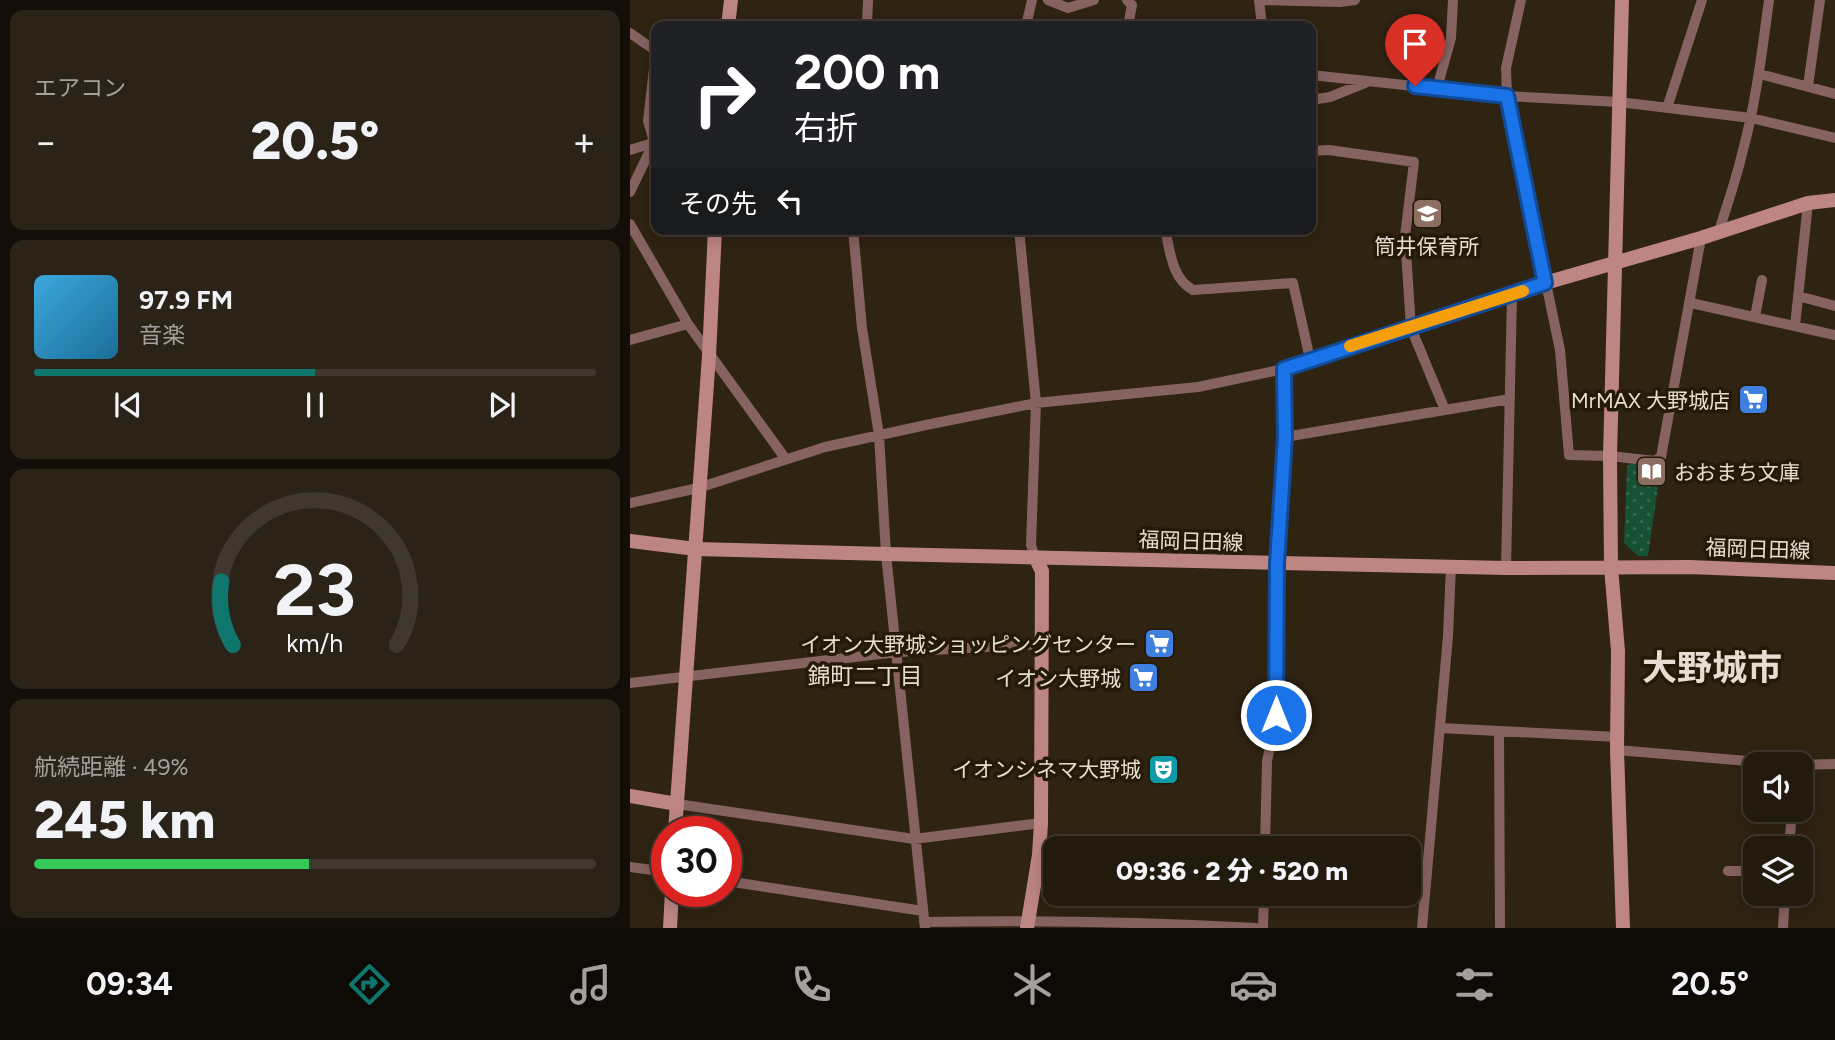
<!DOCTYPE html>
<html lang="ja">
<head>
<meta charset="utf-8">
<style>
  :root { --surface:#231a0e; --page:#2b2317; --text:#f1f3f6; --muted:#a3a19e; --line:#40382e; --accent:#0f766e }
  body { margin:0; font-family:Figtree,"Noto Sans JP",sans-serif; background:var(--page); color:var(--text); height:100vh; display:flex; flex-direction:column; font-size:26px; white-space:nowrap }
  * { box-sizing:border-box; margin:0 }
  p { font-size:23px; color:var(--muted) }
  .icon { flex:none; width:38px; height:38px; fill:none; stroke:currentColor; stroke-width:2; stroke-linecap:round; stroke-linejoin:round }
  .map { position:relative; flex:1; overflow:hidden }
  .sheet { display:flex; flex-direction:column; gap:10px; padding:10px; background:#130e08; width:630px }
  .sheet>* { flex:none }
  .banner { position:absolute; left:21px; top:21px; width:665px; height:214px; border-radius:14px; box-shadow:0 4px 18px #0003,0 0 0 2px var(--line); background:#202124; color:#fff; overflow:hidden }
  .controls { position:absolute; left:1113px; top:752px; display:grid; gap:14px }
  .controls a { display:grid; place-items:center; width:70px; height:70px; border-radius:14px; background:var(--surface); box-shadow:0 4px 18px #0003,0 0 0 2px var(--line); font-size:35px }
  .speed { position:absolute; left:21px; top:816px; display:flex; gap:14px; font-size:35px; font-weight:700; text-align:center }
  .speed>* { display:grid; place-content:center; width:91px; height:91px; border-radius:50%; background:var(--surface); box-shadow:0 4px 18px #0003,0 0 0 2px var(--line); line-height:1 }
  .speed .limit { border:10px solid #d22; background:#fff; color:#111 }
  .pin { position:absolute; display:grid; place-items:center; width:60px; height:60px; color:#fff; margin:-72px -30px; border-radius:50% 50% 50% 0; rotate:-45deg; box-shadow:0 0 7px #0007 }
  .pin .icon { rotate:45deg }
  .me { position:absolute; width:77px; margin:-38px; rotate:0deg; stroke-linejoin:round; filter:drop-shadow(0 0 5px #0008) }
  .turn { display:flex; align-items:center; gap:24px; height:147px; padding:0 28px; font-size:32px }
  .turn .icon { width:91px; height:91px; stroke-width:2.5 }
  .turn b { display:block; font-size:49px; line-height:60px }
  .then { display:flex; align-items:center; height:66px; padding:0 28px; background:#0003; gap:14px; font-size:26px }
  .big { font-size:52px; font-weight:800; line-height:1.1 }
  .sheet .widget { flex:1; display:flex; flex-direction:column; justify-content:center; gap:10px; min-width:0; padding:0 24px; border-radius:14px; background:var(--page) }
  .sheet .dial { align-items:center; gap:0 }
  .dial svg { height:182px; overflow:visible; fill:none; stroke:var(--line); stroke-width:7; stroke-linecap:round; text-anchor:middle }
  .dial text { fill:var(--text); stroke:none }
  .song { display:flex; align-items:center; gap:21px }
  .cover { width:84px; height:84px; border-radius:10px; background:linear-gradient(135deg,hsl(200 70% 55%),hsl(200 70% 35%)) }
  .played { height:7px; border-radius:4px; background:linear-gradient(90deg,var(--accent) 50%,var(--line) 50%) }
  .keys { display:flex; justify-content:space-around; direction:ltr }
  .heat { display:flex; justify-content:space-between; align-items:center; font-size:38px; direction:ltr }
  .charge { height:10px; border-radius:5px; background:linear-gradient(90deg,#34c759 49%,var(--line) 0) }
  .trip { position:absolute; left:413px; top:836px; width:378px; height:70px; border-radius:14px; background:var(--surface); box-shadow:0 4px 18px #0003,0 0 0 2px var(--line); font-weight:800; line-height:70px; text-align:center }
  .tab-bar { display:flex; height:112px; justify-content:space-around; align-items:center; background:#0e0a06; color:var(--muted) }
  .tab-bar .icon { width:49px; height:49px }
  .tab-bar .current { color:var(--accent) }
  .tab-bar b { font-size:32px; color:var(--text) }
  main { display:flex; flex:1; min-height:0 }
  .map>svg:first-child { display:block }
  .park { fill:url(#park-dots) }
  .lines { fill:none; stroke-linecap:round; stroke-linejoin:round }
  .street { stroke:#866361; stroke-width:10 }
  .secondary { stroke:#bd8683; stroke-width:14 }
  .route-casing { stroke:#114b97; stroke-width:18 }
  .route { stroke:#1a73e8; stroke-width:12 }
  .slow { stroke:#f59e0b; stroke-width:12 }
  .labels { text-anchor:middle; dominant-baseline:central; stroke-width:7; stroke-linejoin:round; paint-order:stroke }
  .poi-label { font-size:21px; fill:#e6ded3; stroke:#251908; text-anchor:end }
  .street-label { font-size:21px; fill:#e6ded3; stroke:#251908 }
  .neighbourhood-label { font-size:23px; fill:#e6ded3; stroke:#251908 }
  .town-label { font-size:35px; font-weight:bold; fill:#e6ded3; stroke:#251908 }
</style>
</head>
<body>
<main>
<section class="sheet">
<div class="widget"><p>エアコン</p>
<div class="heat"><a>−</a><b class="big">20.5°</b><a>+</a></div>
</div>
<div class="widget">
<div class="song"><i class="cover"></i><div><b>97.9 FM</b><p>音楽</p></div></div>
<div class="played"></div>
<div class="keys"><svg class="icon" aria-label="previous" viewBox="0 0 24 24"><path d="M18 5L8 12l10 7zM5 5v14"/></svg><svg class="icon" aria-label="pause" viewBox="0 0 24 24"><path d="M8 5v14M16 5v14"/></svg><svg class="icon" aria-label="next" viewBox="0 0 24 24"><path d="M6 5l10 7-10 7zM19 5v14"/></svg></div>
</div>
<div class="widget dial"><svg viewBox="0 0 100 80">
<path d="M14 69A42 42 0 1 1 86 69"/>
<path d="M14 69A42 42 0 0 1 9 41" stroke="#0f766e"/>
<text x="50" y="56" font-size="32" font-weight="700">23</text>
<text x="50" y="72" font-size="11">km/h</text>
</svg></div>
<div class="widget"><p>航続距離 · 49%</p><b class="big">245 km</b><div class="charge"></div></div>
</section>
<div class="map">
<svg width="1205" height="928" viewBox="0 0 1205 928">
  <defs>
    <pattern id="park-dots" width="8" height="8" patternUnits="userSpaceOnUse" patternTransform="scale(1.75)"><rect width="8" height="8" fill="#175135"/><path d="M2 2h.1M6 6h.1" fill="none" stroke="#396a51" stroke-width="1.8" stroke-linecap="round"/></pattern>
  </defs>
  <rect width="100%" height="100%" fill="#2f2312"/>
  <path class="park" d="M1001,462L1031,466L1018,556H1008L994,543L997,467Z"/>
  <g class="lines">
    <path class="street" d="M418,0L438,8L464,0
      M497,0L502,5L498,26
      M629,0L632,26
      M631,0L710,2L725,0
      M891,0L876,68L877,96L930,350L939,455L980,456L1025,461L1031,457L1071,238
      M237,26L238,0
      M396,26L402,0
      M0,33L26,51
      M1130,74L1205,94
      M681,75L877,96L989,102L1121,118L1205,138
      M1178,86L1190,0
      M807,88L821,38L823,0
      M681,100L700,97L735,83
      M1037,108L1072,0
      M0,150L26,142
      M681,151L699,150L784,162L775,236L781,328L815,410
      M0,192L24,142L18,121L26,51
      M0,224L58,324L155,458
      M223,229L232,328L249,435L256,554L295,928
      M389,229L406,403L401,545L405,557
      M535,229C540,251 542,279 563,290L663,283L680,359
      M1089,231C1097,205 1106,180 1112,154C1126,103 1132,52 1139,0
      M1168,296L1205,306
      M1061,303L1205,335
      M1125,317L1132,280
      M1165,326L1178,203
      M0,340L58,324
      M655,437L880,399
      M0,503L68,488L195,447L296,425L406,403L568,387L654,369L915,283
      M876,568L882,296
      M0,683L268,652L411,644
      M810,728L987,737
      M869,732L870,928
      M987,750L1166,765L1205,764
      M47,804L284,839L411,823
      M635,849L637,761L647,715V564L655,437L654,369
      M1159,849L1162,810
      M0,867L37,872
      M1098,871H1125
      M96,881L293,911
      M294,922C405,920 516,922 626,928
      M633,928L634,894
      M792,928L818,636L821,566
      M1153,928L1155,894"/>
    <path class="secondary" d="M992,0L980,456L981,567L988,651L987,750L993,928
      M98,26L101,0
      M915,283L1071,238L1178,203L1205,200
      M0,541L66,549L256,554L876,568L1060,567L1205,573
      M0,796L47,804
      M45,831L79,356L85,229
      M40,928L42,891
      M397,928L409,855L411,823L412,571L405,557"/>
  </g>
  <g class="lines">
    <defs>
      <path id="route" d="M646,715L647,564L655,437L654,369L915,283L877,96L785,86"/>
    </defs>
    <use href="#route" class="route-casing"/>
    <use href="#route" class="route"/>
    <path class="slow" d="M720,346L893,291"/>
  </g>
  <defs>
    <symbol id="school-square" viewBox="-11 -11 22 22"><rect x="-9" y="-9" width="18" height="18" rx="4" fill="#8d6e63" stroke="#251908"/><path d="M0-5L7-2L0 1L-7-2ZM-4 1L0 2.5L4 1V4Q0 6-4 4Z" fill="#fff"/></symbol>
    <symbol id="supermarket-square" viewBox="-11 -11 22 22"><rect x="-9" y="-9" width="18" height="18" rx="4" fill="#3f7fe0" stroke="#251908"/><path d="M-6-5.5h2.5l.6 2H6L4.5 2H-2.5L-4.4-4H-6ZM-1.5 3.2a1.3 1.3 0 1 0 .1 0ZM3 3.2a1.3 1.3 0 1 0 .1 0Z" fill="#fff"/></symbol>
    <symbol id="library-square" viewBox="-11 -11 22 22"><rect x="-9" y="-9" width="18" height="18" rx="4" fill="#8d6e63" stroke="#251908"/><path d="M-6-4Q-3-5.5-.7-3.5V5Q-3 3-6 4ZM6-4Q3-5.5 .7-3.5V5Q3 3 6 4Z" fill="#fff"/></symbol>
    <symbol id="theatre-square" viewBox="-11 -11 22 22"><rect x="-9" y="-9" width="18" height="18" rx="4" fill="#0f9aa8" stroke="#251908"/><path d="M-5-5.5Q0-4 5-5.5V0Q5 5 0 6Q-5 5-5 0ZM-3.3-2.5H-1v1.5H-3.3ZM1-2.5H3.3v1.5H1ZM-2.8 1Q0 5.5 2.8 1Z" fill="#fff"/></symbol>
  </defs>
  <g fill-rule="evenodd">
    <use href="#school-square" x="780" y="196" width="35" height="35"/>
    <use href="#supermarket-square" x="1106" y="382" width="35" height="35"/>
    <use href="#library-square" x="1004" y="454" width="35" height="35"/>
    <use href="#supermarket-square" x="512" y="626" width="35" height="35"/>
    <use href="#supermarket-square" x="496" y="660" width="35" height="35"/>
    <use href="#theatre-square" x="516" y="752" width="35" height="35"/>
  </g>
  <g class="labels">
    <g class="poi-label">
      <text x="797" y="246" text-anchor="middle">筒井保育所</text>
      <text x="1100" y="400">MrMAX 大野城店</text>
      <text x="1044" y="472" text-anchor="start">おおまち文庫</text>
      <text x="506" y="644">イオン大野城ショッピングセンター</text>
      <text x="491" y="678">イオン大野城</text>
      <text x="511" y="769">イオンシネマ大野城</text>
    </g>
    <g class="street-label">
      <text transform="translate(561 541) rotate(2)">福岡日田線</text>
      <text transform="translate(1128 549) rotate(2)">福岡日田線</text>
    </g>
    <g class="neighbourhood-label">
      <text x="235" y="676">錦町二丁目</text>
    </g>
    <g class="town-label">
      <text x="1082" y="668">大野城市</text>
    </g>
  </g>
</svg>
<div class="controls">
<a><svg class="icon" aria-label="sound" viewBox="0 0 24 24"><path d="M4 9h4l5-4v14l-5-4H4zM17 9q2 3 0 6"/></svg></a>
<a><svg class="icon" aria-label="layers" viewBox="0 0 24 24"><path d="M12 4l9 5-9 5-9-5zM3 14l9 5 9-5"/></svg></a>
</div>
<div class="speed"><div class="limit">30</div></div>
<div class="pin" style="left:785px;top:86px;background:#d93025"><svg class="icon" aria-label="arrive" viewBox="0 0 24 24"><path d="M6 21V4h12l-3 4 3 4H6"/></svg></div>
<svg class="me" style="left:646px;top:715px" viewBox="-20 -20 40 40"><circle r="17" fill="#1a73e8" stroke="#fff" stroke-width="3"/><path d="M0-11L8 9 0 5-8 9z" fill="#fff"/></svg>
<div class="trip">09:36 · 2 分 · 520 m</div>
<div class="banner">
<div class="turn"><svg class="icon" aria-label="right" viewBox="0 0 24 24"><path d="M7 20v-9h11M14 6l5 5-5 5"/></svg><div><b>200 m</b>右折</div></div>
<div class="then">その先<svg class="icon" aria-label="left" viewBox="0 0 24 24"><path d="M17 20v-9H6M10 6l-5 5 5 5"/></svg></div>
</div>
</div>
</main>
<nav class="tab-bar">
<b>09:34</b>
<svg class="icon current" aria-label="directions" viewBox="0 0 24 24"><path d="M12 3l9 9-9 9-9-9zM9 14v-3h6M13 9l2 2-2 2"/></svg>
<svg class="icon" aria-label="music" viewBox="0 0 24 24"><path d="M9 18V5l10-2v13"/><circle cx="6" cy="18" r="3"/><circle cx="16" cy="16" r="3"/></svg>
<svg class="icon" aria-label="phone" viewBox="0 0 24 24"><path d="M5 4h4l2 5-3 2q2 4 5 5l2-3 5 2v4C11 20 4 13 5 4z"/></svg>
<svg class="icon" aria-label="climate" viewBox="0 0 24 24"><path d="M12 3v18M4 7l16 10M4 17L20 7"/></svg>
<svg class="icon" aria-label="car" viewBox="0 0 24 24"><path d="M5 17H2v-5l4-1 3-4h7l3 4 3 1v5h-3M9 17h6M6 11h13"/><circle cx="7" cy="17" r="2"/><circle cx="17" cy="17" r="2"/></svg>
<svg class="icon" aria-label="filters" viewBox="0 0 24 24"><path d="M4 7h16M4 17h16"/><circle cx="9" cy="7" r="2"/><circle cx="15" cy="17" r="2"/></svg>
<b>20.5°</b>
</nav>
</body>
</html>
